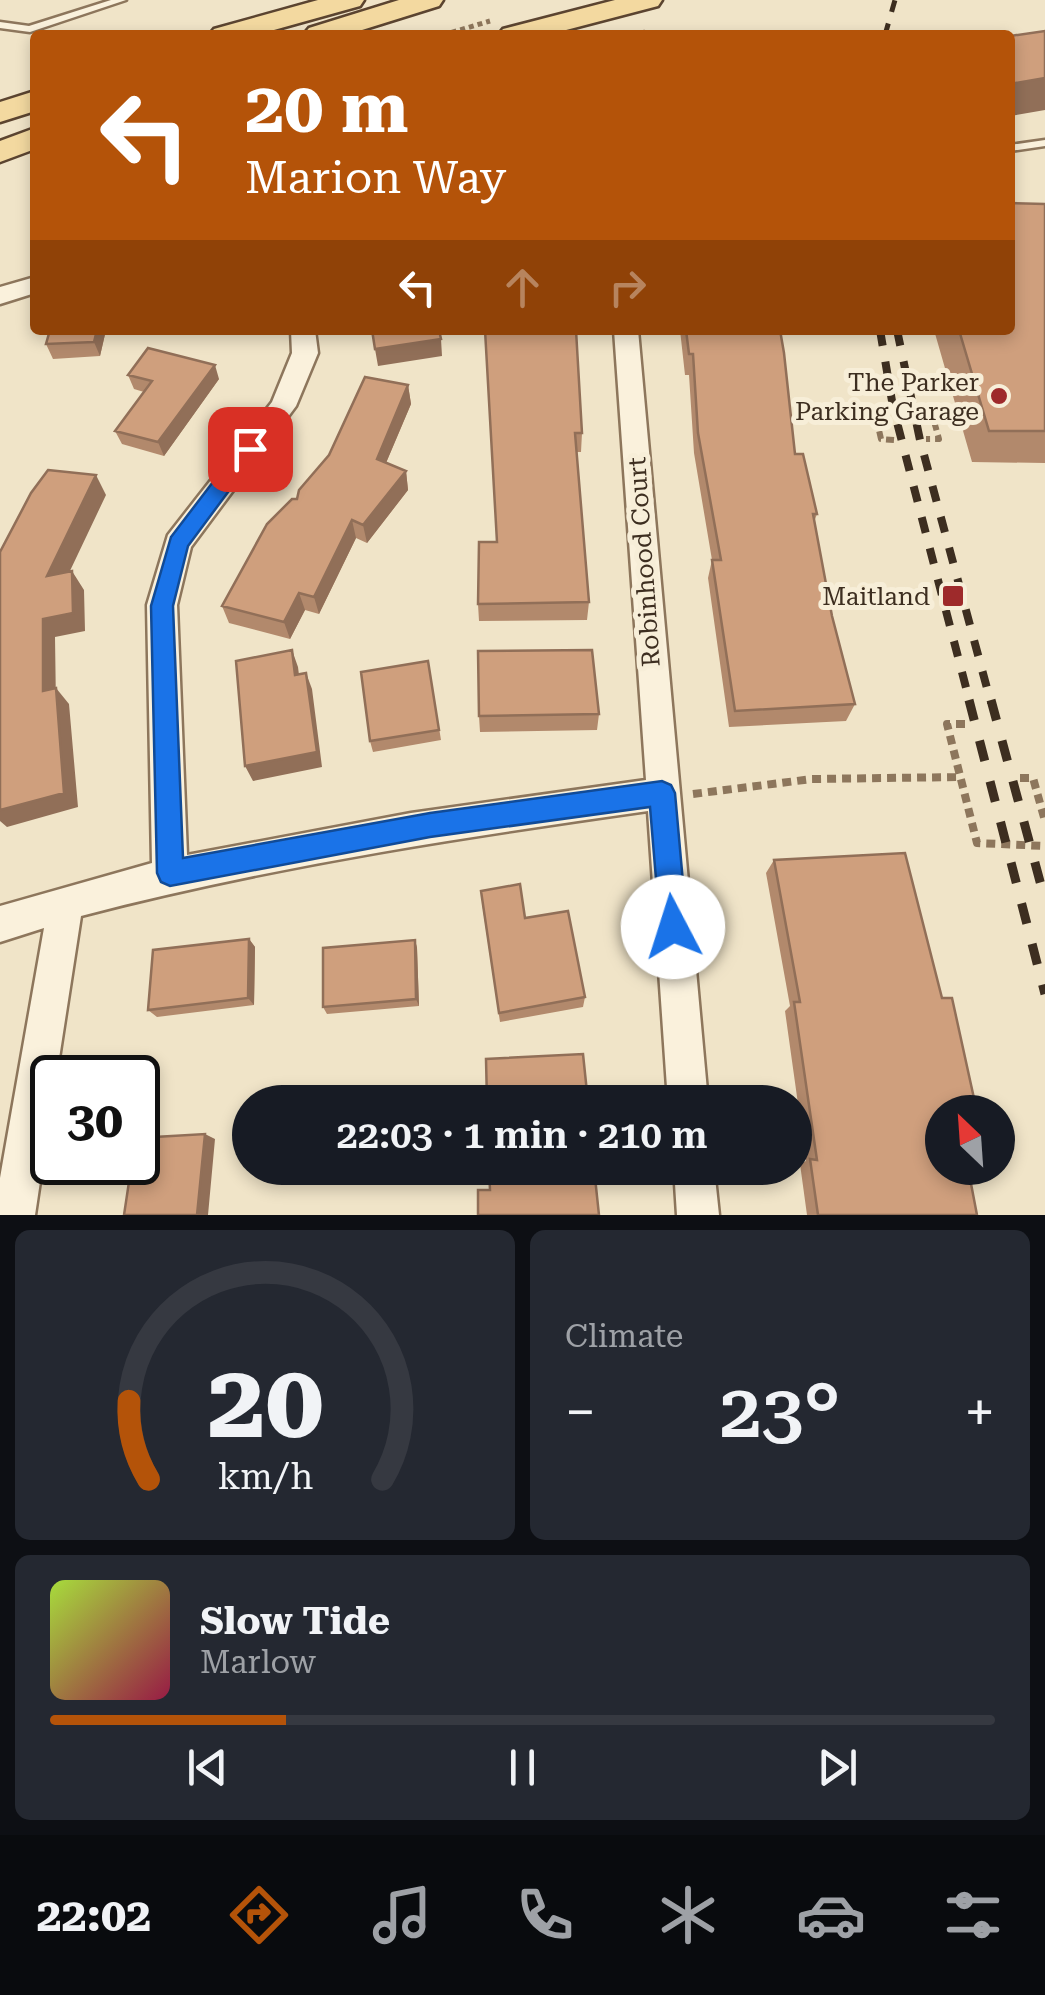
<!DOCTYPE html>
<html lang="en">
<head>
<meta charset="utf-8">
<style>
  :root { --surface:#171b24; --page:#242831; --text:#f1f3f6; --muted:#9ea1a6; --line:#363941; --accent:#b45309 }
  body { margin:0; font-family:"Roboto Serif",serif; background:var(--page); color:var(--text); height:100vh; display:flex; flex-direction:column; font-size:38px; white-space:nowrap }
  * { box-sizing:border-box; margin:0 }
  p { font-size:32px; color:var(--muted) }
  .icon { flex:none; width:55px; height:55px; fill:none; stroke:currentColor; stroke-width:2; stroke-linecap:round; stroke-linejoin:round }
  .map { position:relative; height:1215px; overflow:hidden }
  .side { display:flex; flex-direction:column; gap:15px; padding:15px; background:#0d0f14; flex:1 }
  .side>* { flex:none }
  .banner { position:absolute; left:30px; top:30px; width:985px; height:305px; border-radius:10px; box-shadow:0 5px 15px #0003; background:#b45309; color:#fff; overflow:hidden }
  .needle { width:65px; rotate:335deg }
  .controls { position:absolute; left:925px; top:1095px; display:grid; gap:20px }
  .controls a { display:grid; place-items:center; width:90px; height:90px; border-radius:50%; background:var(--surface); box-shadow:0 5px 15px #0003; font-size:50px }
  .speed { position:absolute; left:30px; top:1055px; display:flex; gap:20px; font-size:50px; font-weight:700; text-align:center }
  .speed>* { display:grid; place-content:center; width:130px; height:130px; border-radius:50%; background:var(--surface); box-shadow:0 5px 15px #0003; line-height:1 }
  .speed .limit { border:5px solid #111; border-radius:15px; background:#fff; color:#111 }
  .pin { position:absolute; display:grid; place-items:center; width:85px; height:85px; color:#fff; margin:-42px; border-radius:20px; box-shadow:0 5px 15px #0006 }
  .me { position:absolute; width:110px; margin:-55px; rotate:355deg; stroke-linejoin:round; filter:drop-shadow(0 0 8px #0008) }
  .turn { display:flex; align-items:center; gap:35px; height:210px; padding:0 50px; font-size:45px }
  .turn .icon { width:130px; height:130px; stroke-width:2.5 }
  .turn b { display:block; font-size:70px; line-height:85px }
  .lanes { display:flex; align-items:center; height:95px; padding:0 50px; background:#0003; justify-content:center; gap:50px; direction:ltr }
  .lanes .off { opacity:.35 }
  .big { font-size:75px; font-weight:600; line-height:1.1 }
  .side .tile { flex:1; display:flex; flex-direction:column; justify-content:center; gap:15px; min-width:0; padding:0 35px; border-radius:15px; background:var(--page) }
  .side .dial { align-items:center; gap:0 }
  .dial svg { height:260px; overflow:visible; fill:none; stroke:var(--line); stroke-width:7; stroke-linecap:round; text-anchor:middle }
  .dial text { fill:var(--text); stroke:none }
  .song { display:flex; align-items:center; gap:30px }
  .cover { width:120px; height:120px; border-radius:15px; background:linear-gradient(135deg,hsl(80 70% 55%),hsl(340 70% 35%)) }
  .played { height:10px; border-radius:5px; background:linear-gradient(90deg,var(--accent) 25%,var(--line) 25%) }
  .keys { display:flex; justify-content:space-around; direction:ltr }
  .heat { display:flex; justify-content:space-between; align-items:center; font-size:55px; direction:ltr }
  .side .tiles { flex:1; display:grid; gap:15px; grid-template-columns:1fr 1fr }
  .tile:last-child { grid-column:span 2 }
  .trip { position:absolute; left:232px; top:1085px; width:580px; height:100px; border-radius:50px; background:var(--surface); box-shadow:0 5px 15px #0003; font-weight:600; line-height:100px; text-align:center }
  .menu { display:flex; height:160px; justify-content:space-around; align-items:center; background:#090b0e; color:var(--muted) }
  .menu .icon { width:70px; height:70px }
  .menu .active { color:var(--accent) }
  .menu b { font-size:45px; color:var(--text) }
  .map>svg:first-child { display:block }
  .lines { fill:none; stroke-linecap:round; stroke-linejoin:round }
  .service-casing { stroke:#8d765c; stroke-width:5 }
  .minor-casing { stroke:#8d765c; stroke-width:5 }
  .primary-casing { stroke:#5b4430; stroke-width:5 }
  .path-far2 { stroke:#8d765c; stroke-width:5; stroke-dasharray:5 4; stroke-linecap:butt }
  .path-far1 { stroke:#8d765c; stroke-width:6; stroke-dasharray:8 5; stroke-linecap:butt }
  .path { stroke:#8d765c; stroke-width:8; stroke-dasharray:9 6; stroke-linecap:butt }
  .service { fill:#faf1dc; fill-rule:evenodd }
  .minor { fill:#faf1dc; fill-rule:evenodd }
  .primary { fill:#f3d9a0; fill-rule:evenodd }
  .rail-far2 { stroke:#3d2e20; stroke-width:5; stroke-dasharray:12 12; stroke-linecap:butt }
  .rail-far1 { stroke:#3d2e20; stroke-width:8; stroke-dasharray:16 16; stroke-linecap:butt }
  .rail { stroke:#3d2e20; stroke-width:9; stroke-dasharray:21 21; stroke-linecap:butt }
  .wall { fill:#b2896c }
  .shaded-wall { fill:#916f58 }
  .building { fill:#cf9f7d; stroke:#916f58; stroke-width:2.5 }
  .route { fill:#1a73e8; stroke:#114b97; stroke-width:2.5 }
  .poi-dot { fill:#9e2a2b; stroke:#f7eed8; stroke-width:4 }
  .labels { text-anchor:middle; dominant-baseline:central; stroke-width:10; stroke-linejoin:round; paint-order:stroke }
  .poi-label { font-size:25px; fill:#3d2e20; stroke:#f7eed8; text-anchor:end }
  .street-label { font-size:25px; fill:#3d2e20; stroke:#f7eed8 }
</style>
</head>
<body>
<div class="map">
<svg width="1045" height="1215" viewBox="0 0 1045 1215">
  <rect width="100%" height="100%" fill="#f0e4c8"/>
  <g class="lines">
    <defs>
      <path id="service" d="M111,0H126L30,32L0,28V22L29,26Z
        M1045,140V146L1010,151V145Z"/>
      <path id="minor" d="M35,277V293L0,304V287Z
        M291,330H315L318,353L296,406L191,547L177,605L187,855L411,813L646,780L614,330H638L708,1102H668L648,811C457,838 268,867 81,916L56,1078H52V1101L35,1215H0V1178L44,928L0,942V906L152,863L147,605L168,535L272,402L292,353Z
        M674,1168H714L719,1215H677Z"/>
      <path id="primary" d="M318,0H364L360,6L256,35H209L214,29Z
        M399,0H443L439,6L346,35L304,34L309,28Z
        M615,0H662L658,6L547,35H498L503,29Z
        M35,91V111L0,122V102Z
        M35,128V149L0,162V141Z"/>
    </defs>
    <use href="#service" class="service-casing"/>
    <use href="#minor" class="minor-casing"/>
    <use href="#primary" class="primary-casing"/>
    <path class="path-far2" d="M443,35L490,21"/>
    <path class="path-far1" d="M894,440L881,439L874,408L930,407L939,439H926"/>
    <path class="path" d="M965,724H947L977,843L1045,846
      M1020,778H1033L1045,821
      M693,794L812,779L961,777"/>
    <use href="#service" class="service"/>
    <use href="#minor" class="minor"/>
    <use href="#primary" class="primary"/>
    <path class="rail-far2" d="M885,35L895,0"/>
    <path class="rail-far1" d="M880,330L893,407L970,703
      M897,330L920,440L991,703"/>
    <path class="rail" d="M969,700L1045,994
      M991,700L1045,900"/>
  </g>
  <path class="wall" d="M1045,204V463L972,462L934,330H1010Z
    M106,330L100,356L53,359L46,344Z
    M576,330L582,433L581,452H576L589,602L587,620L479,621L478,604L496,542Z
    M680,330H780L795,454L817,514L814,522L832,616L855,704L846,721L729,727L708,578L712,560L694,453L689,375H685Z
    M128,375L219,379L164,456L122,444L115,431L144,392L134,389Z
    M408,385L411,404L386,463L406,471L408,490L367,543L356,538L319,614L305,610L290,639L229,623L222,606L297,499Z
    M428,661L441,740L373,752L370,741Z
    M599,714L597,730L480,732L479,716Z
    M774,860L942,1112L977,1215H807L800,1164L806,1161L785,1011L790,1006L766,873Z
    M482,903L525,918L585,997L583,1007L500,1022Z
    M249,939L255,947L254,1005L157,1017L148,1010Z
    M415,940L417,948L419,1006L327,1014L323,1007Z"/>
  <path class="shaded-wall" d="M1045,78V110L1010,116V84Z
    M97,330H106L100,356L94,342Z
    M441,339L442,356L378,366L375,349Z
    M215,365L219,379L164,456L158,442Z
    M408,385L411,404L380,477L377,459Z
    M406,471L408,490L367,543L363,525Z
    M96,475L106,495L59,594L47,576Z
    M352,520L356,538L319,614L314,597Z
    M72,571L84,590L85,631L55,637L56,708L43,691V619Z
    M299,593L305,610L290,639L284,622Z
    M292,650L298,667L301,691L295,675Z
    M306,673L312,689L322,767L253,781L245,766Z
    M56,688L69,704L78,807L7,827L0,821V810Z
    M249,939L255,947L254,1005L248,998Z
    M415,940L417,948L419,1006L416,999Z
    M205,1134L215,1139L208,1215H197Z"/>
  <path class="building" d="M644,31L666,35H641Z
    M1045,31V78L1010,84V36Z
    M1010,203L1045,204V431H989L959,330H1010Z
    M50,330H97L94,342L46,344Z
    M372,330H439L441,339L375,349Z
    M485,330H576L582,433H575L589,602L478,604L479,542H497Z
    M686,330H780L784,353L795,454H803L817,514H813L832,616L855,704L735,711L712,560H721L698,433L693,354H689Z
    M148,348L215,365L158,442L115,431L152,381L128,375Z
    M365,377L408,385L377,459L406,471L363,525L352,520L314,597L299,593L284,622L222,606L267,524L292,499H297L299,490L329,455Z
    M48,470L96,475L47,576L72,571L73,613L43,619V691L56,688L64,793L0,810V552L31,493Z
    M292,650L295,675L306,673L317,752L245,766L236,661Z
    M592,650L599,714L479,716L478,651Z
    M428,661L439,730L370,741L361,672Z
    M905,853L942,998H952L977,1112H942V1168H968L977,1215H818L810,1159L817,1160L794,1002H800L774,860Z
    M520,884L525,918L568,911L585,997L499,1013L481,891Z
    M249,939L248,998L148,1010L153,950Z
    M415,940L416,999L323,1007V948Z
    M583,1054L588,1102H487L486,1059Z
    M205,1134L197,1215H124L132,1162H138V1138Z
    M489,1168H594L599,1215H478V1190H490Z"/>
  <path class="route" d="M250,441L260,449L188,546L173,606L183,858L430,813L662,781L671,785L675,793L687,927L683,936L673,940L664,936L660,927L650,807L430,837L170,886L161,882L157,873L151,606L171,537L242,444Z"/>
  <g class="poi-dot">
    <circle cx="999" cy="396" r="10"/>
    <rect x="941" y="584" width="24" height="24" rx="5"/>
  </g>
  <g class="labels">
    <g class="poi-label">
      <text x="979" y="382">The Parker<tspan x="979" dy="29">Parking Garage</tspan></text>
      <text x="930" y="596">Maitland</text>
    </g>
    <g class="street-label">
      <text transform="translate(644 562) rotate(-94)">Robinhood Court</text>
    </g>
  </g>
</svg>
<div class="controls">
<a><svg class="needle" viewBox="-14 -14 28 28"><path d="M0-13l5 13h-10z" fill="#e53935"/><path d="M0 13l5-13h-10z" fill="#9ea1a6"/></svg></a>
</div>
<div class="speed"><div class="limit">30</div></div>
<div class="pin" style="left:250px;top:449px;background:#d93025"><svg class="icon" aria-label="arrive" viewBox="0 0 24 24"><path d="M6 21V4h12l-3 4 3 4H6"/></svg></div>
<svg class="me" style="left:673px;top:927px" viewBox="-20 -20 40 40"><circle r="19" fill="#fff"/><path d="M0-13L10 11 0 6-10 11z" fill="#1a73e8"/></svg>
<div class="trip">22:03 · 1 min · 210 m</div>
<div class="banner">
<div class="turn"><svg class="icon" aria-label="left" viewBox="0 0 24 24"><path d="M17 20v-9H6M10 6l-5 5 5 5"/></svg><div><b>20 m</b>Marion Way</div></div>
<div class="lanes"><svg class="icon" aria-label="left" viewBox="0 0 24 24"><path d="M17 20v-9H6M10 6l-5 5 5 5"/></svg><svg class="icon off" aria-label="ahead" viewBox="0 0 24 24"><path d="M12 20V5M6 11l6-6 6 6"/></svg><svg class="icon off" aria-label="right" viewBox="0 0 24 24"><path d="M7 20v-9h11M14 6l5 5-5 5"/></svg></div>
</div>
</div>
<section class="side">
<div class="tiles">
<div class="tile dial"><svg viewBox="0 0 100 80">
<path d="M14 69A42 42 0 1 1 86 69"/>
<path d="M14 69A42 42 0 0 1 8 45" stroke="#b45309"/>
<text x="50" y="56" font-size="32" font-weight="700">20</text>
<text x="50" y="72" font-size="11">km/h</text>
</svg></div>
<div class="tile"><p>Climate</p>
<div class="heat"><a>−</a><b class="big">23°</b><a>+</a></div>
</div>
<div class="tile">
<div class="song"><i class="cover"></i><div><b>Slow Tide</b><p>Marlow</p></div></div>
<div class="played"></div>
<div class="keys"><svg class="icon" aria-label="previous" viewBox="0 0 24 24"><path d="M18 5L8 12l10 7zM5 5v14"/></svg><svg class="icon" aria-label="pause" viewBox="0 0 24 24"><path d="M8 5v14M16 5v14"/></svg><svg class="icon" aria-label="next" viewBox="0 0 24 24"><path d="M6 5l10 7-10 7zM19 5v14"/></svg></div>
</div>
</div>
</section>
<nav class="menu">
<b>22:02</b>
<svg class="icon active" aria-label="directions" viewBox="0 0 24 24"><path d="M12 3l9 9-9 9-9-9zM9 14v-3h6M13 9l2 2-2 2"/></svg>
<svg class="icon" aria-label="music" viewBox="0 0 24 24"><path d="M9 18V5l10-2v13"/><circle cx="6" cy="18" r="3"/><circle cx="16" cy="16" r="3"/></svg>
<svg class="icon" aria-label="phone" viewBox="0 0 24 24"><path d="M5 4h4l2 5-3 2q2 4 5 5l2-3 5 2v4C11 20 4 13 5 4z"/></svg>
<svg class="icon" aria-label="climate" viewBox="0 0 24 24"><path d="M12 3v18M4 7l16 10M4 17L20 7"/></svg>
<svg class="icon" aria-label="car" viewBox="0 0 24 24"><path d="M5 17H2v-5l4-1 3-4h7l3 4 3 1v5h-3M9 17h6M6 11h13"/><circle cx="7" cy="17" r="2"/><circle cx="17" cy="17" r="2"/></svg>
<svg class="icon" aria-label="filters" viewBox="0 0 24 24"><path d="M4 7h16M4 17h16"/><circle cx="9" cy="7" r="2"/><circle cx="15" cy="17" r="2"/></svg>
</nav>
</body>
</html>
